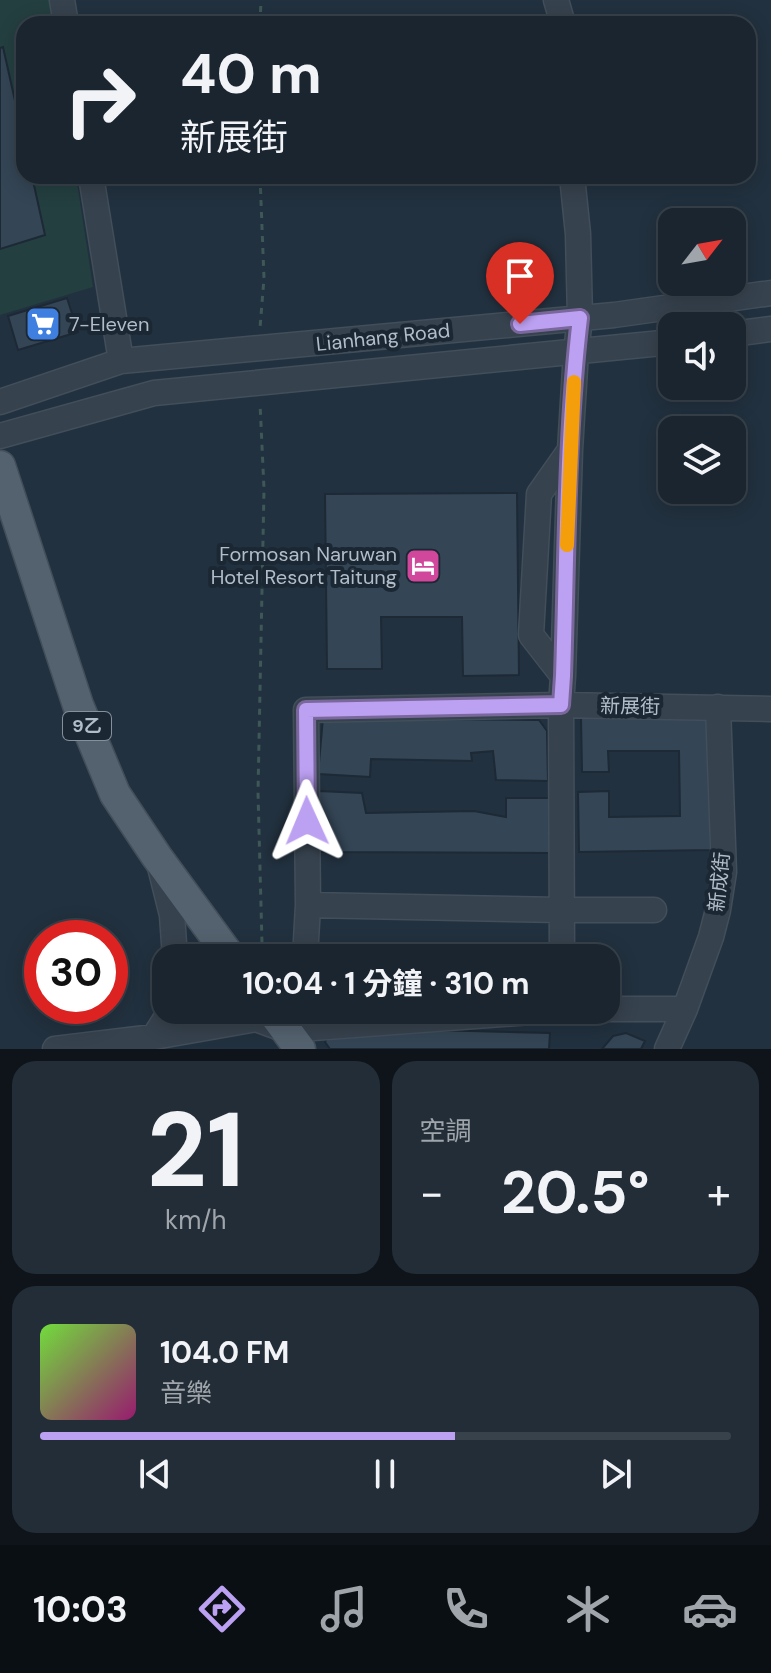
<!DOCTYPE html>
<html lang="zh-TW">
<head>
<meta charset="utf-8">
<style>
  :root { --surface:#1a252f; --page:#232d37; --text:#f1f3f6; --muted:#9fa5aa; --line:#38424b; --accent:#bca0f2 }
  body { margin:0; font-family:"DM Sans","Noto Sans TC",sans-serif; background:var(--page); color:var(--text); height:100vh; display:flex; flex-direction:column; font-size:30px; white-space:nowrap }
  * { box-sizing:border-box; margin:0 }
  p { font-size:26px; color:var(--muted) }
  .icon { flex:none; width:44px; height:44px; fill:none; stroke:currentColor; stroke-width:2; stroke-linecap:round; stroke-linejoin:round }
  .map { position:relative; height:1049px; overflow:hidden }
  .sheet { display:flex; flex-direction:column; gap:12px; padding:12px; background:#0e141a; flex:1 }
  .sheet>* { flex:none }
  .banner { position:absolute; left:16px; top:16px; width:740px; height:168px; border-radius:24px; box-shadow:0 4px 20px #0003,0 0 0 2px var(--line); background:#1a252f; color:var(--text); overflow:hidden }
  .needle { width:52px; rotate:59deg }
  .tools { position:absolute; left:658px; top:208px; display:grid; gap:16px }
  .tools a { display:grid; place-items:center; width:88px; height:88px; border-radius:16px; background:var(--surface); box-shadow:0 4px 20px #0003,0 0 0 2px var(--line); font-size:40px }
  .speed { position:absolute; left:24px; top:920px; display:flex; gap:16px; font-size:40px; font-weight:700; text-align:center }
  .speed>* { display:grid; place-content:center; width:104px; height:104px; border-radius:50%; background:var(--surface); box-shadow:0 4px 20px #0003,0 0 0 2px var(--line); line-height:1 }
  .speed .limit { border:12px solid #d22; background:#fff; color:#111 }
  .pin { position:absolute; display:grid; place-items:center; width:68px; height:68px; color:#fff; margin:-82px -34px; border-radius:50% 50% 50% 0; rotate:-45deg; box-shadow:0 0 8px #0007 }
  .pin .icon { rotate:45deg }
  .me { position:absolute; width:88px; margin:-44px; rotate:359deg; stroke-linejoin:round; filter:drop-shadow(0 0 6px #0008) }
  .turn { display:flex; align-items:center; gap:28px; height:168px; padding:0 32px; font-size:36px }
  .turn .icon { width:104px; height:104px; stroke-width:2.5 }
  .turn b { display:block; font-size:56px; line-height:68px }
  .big { font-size:60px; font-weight:700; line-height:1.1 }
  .sheet .card { flex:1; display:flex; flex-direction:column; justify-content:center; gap:12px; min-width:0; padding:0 28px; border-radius:24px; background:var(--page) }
  .sheet .dial { align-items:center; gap:0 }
  .dial b { font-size:104px; line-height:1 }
  .song { display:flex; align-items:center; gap:24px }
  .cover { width:96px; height:96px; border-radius:12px; background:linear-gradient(135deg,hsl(100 70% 55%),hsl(320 70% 35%)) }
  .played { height:8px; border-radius:4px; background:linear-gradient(90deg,var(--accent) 60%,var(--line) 60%) }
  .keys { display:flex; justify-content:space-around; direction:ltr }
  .heat { display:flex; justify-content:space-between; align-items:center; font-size:44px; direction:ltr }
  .sheet .tiles { flex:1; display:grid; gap:12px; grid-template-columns:1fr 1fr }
  .card:last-child { grid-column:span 2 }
  .trip { position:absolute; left:152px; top:944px; width:468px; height:80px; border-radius:24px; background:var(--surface); box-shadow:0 4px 20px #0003,0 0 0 2px var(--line); font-weight:700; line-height:80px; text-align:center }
  .dock { display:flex; height:128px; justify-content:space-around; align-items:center; background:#0a0f13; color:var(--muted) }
  .dock .icon { width:56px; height:56px }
  .dock .on { color:var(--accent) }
  .dock b { font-size:36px; color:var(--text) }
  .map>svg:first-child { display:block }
  .green { fill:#243f40 }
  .building { fill:#344555; stroke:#1d2935; stroke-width:2 }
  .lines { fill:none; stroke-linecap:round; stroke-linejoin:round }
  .minor-casing { stroke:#424e5a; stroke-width:27 }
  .major-casing { stroke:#424e5a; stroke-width:33 }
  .path { stroke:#3d5857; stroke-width:3; stroke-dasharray:6 6; stroke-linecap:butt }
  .minor { stroke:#36424e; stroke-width:24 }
  .major { stroke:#54626f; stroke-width:30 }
  .route-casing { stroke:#7a689d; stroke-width:20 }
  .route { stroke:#bca0f2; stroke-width:14 }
  .slow { stroke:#f59e0b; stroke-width:14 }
  .labels { text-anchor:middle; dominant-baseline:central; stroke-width:8; stroke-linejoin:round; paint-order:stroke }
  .shield { fill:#1b2733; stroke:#85909d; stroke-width:2 }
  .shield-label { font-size:18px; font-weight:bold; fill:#b2bdca }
  .poi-label { font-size:20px; fill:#b2bdca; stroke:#1b2733; text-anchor:start }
  .street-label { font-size:20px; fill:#b2bdca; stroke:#1b2733 }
</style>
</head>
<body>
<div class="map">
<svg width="771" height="1049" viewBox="0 0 771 1049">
  <rect width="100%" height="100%" fill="#22313f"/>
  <path class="green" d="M0,0H49L53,24H24V176H76L93,287L0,315Z"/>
  <path class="building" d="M3,47L24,141V176H32L45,235L0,249V48Z
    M67,298L78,332L18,350L8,316Z
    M517,493L519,675L463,676L462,617H381L382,669H327L325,494Z
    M709,716L711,850L579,852L578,792L609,791V817L680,816L679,751H608L609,772H582L581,718Z
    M323,718L539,720L547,731L548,781L496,780L493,751L471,753L472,761L371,759L370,777L318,774Z
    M319,791L362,793L366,813L474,811L506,817V798H552L551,853L319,852Z
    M349,1028L550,1033L549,1049H330L325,1042L331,1032Z
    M626,1033L645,1041L641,1049H602L613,1036Z"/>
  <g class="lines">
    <defs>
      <path id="minor" d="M62,0L66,24
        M556,0L563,24
        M91,176L121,361
        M732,334L771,329
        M0,402L121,361L614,315L771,293
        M0,436L154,393L672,342
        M563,676L531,635L539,494L570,450
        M159,863L172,915L175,958
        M308,905L561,910H654
        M305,958L308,905L306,710L561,705L771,709
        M562,958L561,705L563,676L570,450L576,352L580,318L578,234L572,176
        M606,1009H685
        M154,1037L171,1010
        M55,1049L154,1037L256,1019L286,1030L558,1010
        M667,1049L685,1009L711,937L718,910L724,872L718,707"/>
      <path id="major" d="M0,466L78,705L115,794L157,857L231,958
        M271,1010L300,1049"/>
    </defs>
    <use href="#minor" class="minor-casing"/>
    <use href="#major" class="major-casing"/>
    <path class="path" d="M260,24L261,0
      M260,176L264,278L260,328
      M254,951L262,944L258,792L264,489L260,403"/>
    <use href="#minor" class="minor"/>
    <use href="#major" class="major"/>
  </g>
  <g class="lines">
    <defs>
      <path id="route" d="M307,821L306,710L561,705L563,676C567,557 566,436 580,318L520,324"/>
    </defs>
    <use href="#route" class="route-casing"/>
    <use href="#route" class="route"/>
    <path class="slow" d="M567,545L574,382"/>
  </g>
  <defs>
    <symbol id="supermarket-square" viewBox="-11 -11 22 22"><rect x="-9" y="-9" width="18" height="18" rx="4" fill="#3f7fe0" stroke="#1b2733"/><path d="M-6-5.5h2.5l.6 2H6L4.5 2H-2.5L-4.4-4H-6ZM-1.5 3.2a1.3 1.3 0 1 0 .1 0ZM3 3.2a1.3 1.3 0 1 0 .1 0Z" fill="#fff"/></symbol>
    <symbol id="hotel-square" viewBox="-11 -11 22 22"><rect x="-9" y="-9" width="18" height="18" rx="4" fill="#d1479c" stroke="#1b2733"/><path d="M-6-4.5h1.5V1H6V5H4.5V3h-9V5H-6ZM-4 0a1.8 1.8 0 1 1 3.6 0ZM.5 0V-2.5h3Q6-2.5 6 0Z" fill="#fff"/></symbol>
  </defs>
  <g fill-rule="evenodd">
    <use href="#supermarket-square" x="23" y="304" width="40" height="40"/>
    <use href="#hotel-square" x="403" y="546" width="40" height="40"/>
  </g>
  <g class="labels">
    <rect class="shield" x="63" y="712" width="48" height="28" rx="6"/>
    <g class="shield-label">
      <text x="87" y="726">9乙</text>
    </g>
    <g class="poi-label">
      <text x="69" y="324">7-Eleven</text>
      <text x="397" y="554" text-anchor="end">Formosan Naruwan<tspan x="397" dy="23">Hotel Resort Taitung</tspan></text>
    </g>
    <g class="street-label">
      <text transform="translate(383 337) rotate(-6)">Lianhang Road</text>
      <text transform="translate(630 706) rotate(1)">新展街</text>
      <text transform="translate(719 882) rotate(-84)">新成街</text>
    </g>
  </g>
</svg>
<div class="tools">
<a><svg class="needle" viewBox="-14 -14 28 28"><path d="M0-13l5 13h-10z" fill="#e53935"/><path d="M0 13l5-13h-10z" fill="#9fa5aa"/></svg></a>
<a><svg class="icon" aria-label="sound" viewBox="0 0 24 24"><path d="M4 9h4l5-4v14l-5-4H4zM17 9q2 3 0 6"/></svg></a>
<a><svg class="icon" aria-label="layers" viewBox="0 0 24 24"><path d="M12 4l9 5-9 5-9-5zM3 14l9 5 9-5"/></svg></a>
</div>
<div class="speed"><div class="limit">30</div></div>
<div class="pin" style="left:520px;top:324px;background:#d93025"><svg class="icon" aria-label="arrive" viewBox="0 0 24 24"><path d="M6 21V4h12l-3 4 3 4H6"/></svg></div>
<svg class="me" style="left:307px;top:821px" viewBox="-20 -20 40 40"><path d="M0-17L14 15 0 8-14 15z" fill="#bca0f2" stroke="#fff" stroke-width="4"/></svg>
<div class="trip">10:04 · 1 分鐘 · 310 m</div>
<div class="banner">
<div class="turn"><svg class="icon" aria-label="right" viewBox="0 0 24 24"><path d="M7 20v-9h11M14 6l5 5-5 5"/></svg><div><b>40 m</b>新展街</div></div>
</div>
</div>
<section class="sheet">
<div class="tiles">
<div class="card dial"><b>21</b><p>km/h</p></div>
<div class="card"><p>空調</p>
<div class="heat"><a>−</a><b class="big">20.5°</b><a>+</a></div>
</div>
<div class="card">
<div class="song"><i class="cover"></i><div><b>104.0 FM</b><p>音樂</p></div></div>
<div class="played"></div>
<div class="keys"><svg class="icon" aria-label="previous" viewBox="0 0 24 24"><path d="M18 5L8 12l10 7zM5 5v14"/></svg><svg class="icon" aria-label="pause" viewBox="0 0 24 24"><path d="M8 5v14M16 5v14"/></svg><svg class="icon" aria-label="next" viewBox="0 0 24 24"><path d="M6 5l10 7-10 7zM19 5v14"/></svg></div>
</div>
</div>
</section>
<nav class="dock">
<b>10:03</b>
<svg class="icon on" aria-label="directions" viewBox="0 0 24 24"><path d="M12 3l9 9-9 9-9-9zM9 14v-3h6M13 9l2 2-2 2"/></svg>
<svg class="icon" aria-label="music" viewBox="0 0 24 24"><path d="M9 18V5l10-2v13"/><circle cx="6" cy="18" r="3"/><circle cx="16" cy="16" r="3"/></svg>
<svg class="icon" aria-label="phone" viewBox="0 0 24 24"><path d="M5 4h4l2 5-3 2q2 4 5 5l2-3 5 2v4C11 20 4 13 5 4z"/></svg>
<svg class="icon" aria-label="climate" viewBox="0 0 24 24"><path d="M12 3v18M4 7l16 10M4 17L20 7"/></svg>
<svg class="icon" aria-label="car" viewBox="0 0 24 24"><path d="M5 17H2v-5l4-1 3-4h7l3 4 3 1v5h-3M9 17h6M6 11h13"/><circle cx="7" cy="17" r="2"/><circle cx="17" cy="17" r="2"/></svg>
</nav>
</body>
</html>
